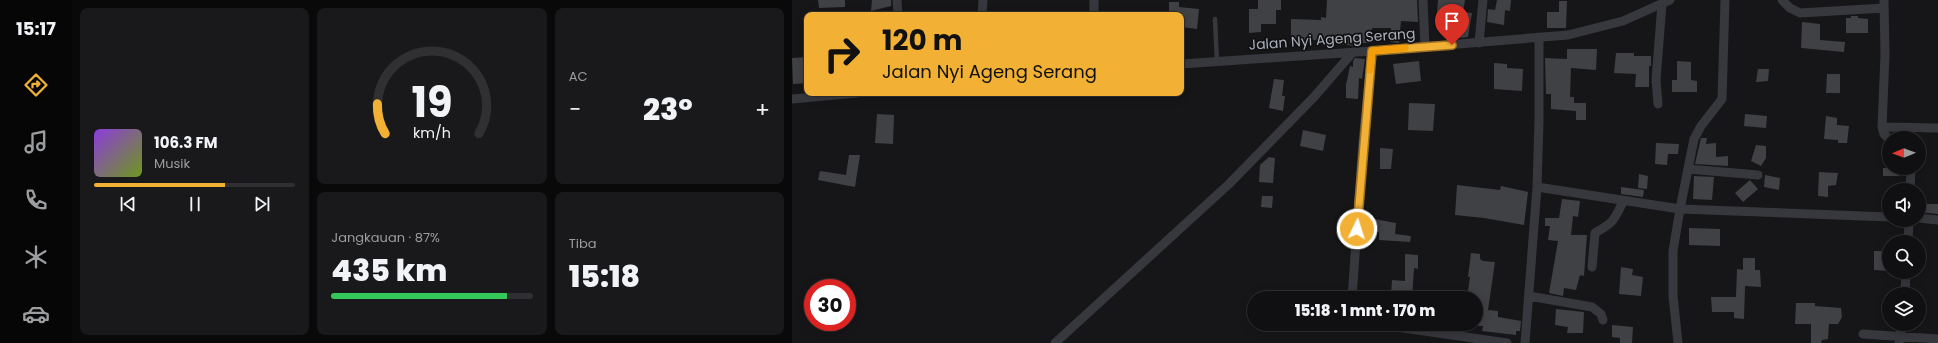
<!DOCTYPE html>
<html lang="id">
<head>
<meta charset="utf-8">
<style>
  :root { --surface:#101012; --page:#19191b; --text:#f1f3f6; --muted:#9c9d9f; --line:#303032; --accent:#f2b134 }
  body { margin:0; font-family:Poppins,sans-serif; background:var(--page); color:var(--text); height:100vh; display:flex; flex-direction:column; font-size:15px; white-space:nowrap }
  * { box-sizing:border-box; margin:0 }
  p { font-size:13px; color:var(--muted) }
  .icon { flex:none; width:22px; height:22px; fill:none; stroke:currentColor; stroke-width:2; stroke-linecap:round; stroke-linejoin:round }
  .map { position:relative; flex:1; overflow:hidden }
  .details { display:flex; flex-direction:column; gap:8px; padding:8px; background:#09090a; width:720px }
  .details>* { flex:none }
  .hud { position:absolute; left:12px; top:12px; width:380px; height:84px; border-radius:8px; box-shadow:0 2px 10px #0003,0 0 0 1px var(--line); background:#f2b134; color:#111; overflow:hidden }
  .needle { width:26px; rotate:269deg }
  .tools { position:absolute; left:1090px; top:131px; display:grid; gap:8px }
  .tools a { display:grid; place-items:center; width:44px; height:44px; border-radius:50%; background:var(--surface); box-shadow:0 2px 10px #0003,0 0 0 1px var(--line); font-size:20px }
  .speed { position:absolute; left:12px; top:279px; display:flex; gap:8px; font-size:20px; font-weight:700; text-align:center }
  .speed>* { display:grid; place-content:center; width:52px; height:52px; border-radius:50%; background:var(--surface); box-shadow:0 2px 10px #0003,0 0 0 1px var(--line); line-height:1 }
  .speed .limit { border:6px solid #d22; background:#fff; color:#111 }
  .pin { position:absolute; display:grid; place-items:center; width:34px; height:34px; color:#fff; margin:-41px -17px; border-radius:50% 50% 50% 0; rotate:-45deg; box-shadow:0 0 4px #0007 }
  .pin .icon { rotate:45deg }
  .me { position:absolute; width:44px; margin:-22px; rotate:4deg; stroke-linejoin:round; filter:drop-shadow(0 0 3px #0008) }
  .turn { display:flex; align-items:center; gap:14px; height:84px; padding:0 12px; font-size:18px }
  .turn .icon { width:52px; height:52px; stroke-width:2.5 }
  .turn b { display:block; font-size:28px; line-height:34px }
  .big { font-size:30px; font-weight:800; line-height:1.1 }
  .details .tile { flex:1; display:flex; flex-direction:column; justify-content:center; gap:6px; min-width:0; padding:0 14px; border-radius:8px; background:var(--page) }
  .details .dial { align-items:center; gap:0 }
  .dial svg { height:104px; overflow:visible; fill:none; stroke:var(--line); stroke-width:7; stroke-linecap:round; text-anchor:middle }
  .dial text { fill:var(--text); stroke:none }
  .song { display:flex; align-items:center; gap:12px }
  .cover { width:48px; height:48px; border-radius:6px; background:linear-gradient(135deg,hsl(270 70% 55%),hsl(80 70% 35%)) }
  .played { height:4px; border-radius:2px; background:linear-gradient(90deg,var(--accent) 65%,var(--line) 65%) }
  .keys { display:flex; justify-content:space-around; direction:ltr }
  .heat { display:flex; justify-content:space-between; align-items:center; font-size:22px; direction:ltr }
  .charge { height:6px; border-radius:3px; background:linear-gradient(90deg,#34c759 87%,var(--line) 0) }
  .details .tiles { flex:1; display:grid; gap:8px; grid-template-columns:repeat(3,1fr) }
  .tile:first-child { grid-row:span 2 }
  .trip { position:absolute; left:455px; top:291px; width:236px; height:40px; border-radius:20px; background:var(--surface); box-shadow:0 2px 10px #0003,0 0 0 1px var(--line); font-weight:800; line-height:40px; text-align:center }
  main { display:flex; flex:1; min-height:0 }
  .menu { display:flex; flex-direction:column; width:72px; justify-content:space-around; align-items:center; background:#060607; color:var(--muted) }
  .menu .icon { width:28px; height:28px }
  .menu .selected { color:var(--accent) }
  .menu b { font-size:18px; color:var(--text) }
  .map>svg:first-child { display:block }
  .building { fill:#404145 }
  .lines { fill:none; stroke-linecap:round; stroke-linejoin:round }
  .service { stroke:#37383d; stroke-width:4.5 }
  .minor { stroke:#37383d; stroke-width:9 }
  .route-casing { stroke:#9d7322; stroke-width:10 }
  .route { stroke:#f2b134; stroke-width:7 }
  .slow { stroke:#f59e0b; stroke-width:7 }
  .labels { text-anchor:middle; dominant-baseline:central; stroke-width:3.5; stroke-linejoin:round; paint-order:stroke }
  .street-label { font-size:14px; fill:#a8adb8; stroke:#111113 }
</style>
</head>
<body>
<main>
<nav class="menu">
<b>15:17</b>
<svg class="icon selected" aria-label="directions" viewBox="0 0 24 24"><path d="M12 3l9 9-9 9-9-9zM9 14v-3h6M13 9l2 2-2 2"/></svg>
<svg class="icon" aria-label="music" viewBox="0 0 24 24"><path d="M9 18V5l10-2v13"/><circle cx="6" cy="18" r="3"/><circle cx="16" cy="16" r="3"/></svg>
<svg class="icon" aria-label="phone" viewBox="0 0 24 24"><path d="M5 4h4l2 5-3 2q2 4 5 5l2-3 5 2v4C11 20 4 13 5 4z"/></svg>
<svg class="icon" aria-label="climate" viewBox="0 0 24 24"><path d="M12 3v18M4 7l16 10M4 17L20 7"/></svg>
<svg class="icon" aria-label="car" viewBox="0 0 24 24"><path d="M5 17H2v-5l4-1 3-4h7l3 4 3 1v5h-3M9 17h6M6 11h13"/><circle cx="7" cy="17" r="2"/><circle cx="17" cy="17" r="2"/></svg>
</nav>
<section class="details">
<div class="tiles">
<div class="tile">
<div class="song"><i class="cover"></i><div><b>106.3 FM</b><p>Musik</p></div></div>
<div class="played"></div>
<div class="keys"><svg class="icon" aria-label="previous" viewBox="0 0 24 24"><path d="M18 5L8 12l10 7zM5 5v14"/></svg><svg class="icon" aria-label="pause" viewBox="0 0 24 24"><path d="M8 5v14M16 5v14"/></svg><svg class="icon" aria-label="next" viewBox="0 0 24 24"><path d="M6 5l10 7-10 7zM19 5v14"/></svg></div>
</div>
<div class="tile dial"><svg viewBox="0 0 100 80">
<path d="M14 69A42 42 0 1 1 86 69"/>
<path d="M14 69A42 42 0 0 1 8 46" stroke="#f2b134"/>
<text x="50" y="56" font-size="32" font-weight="700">19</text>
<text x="50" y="72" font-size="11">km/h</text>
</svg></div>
<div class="tile"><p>AC</p>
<div class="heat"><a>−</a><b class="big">23°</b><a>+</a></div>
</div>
<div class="tile"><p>Jangkauan · 87%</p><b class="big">435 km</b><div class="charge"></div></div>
<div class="tile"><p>Tiba</p><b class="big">15:18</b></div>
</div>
</section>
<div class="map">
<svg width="1146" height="343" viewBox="0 0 1146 343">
  <rect width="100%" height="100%" fill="#161618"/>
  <path class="building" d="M26,0H53V7L27,8Z
    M80,0H99V6L79,11Z
    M466,0H489V10H484V24H469V32L457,33V9H466Z
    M535,0H625L626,22L609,21L607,43L598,42L599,28H580L579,43H565V46L554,45L517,39V44L499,43V19L529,20V17L534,18Z
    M646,0H673L671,12L680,13L676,37L658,39L652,37L654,24L644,23Z
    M705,0H719L718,11L713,10L712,25L695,22L696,9L703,10Z
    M767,1H775L774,28H755V12H767Z
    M377,2H387V7L407,9L405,29L389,27V15H377Z
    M1059,16H1066V18L1076,19V33H1054V18H1059Z
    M1010,22L1028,24V40L1053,42L1052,52L1009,48Z
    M775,49H805L804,70L779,68L778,97H782V103H794V120H784V111L759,109V94H754L753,58L775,59Z
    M824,53H842V56H859V66H857V87H843L844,74L822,73Z
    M15,57V83L1,84L0,58Z
    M563,58L573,59L570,79L567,78L566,99L554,98V85L558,66L561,67V61Z
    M627,61L629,81L604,84L601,64Z
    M885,61L899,62V80L905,81V92H880V80H885Z
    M702,63L715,64V68L731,69L730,91L702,89Z
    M966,69H977L976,81L964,82Z
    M1035,74H1048V93H1034Z
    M482,79L492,80L490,96H493L491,111L477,108Z
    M617,103L643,104L641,131L616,130Z
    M85,114L102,115L101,144L83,143Z
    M953,114L975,116L974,128L952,126Z
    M1034,116L1045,118V125L1057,126L1055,143H1046V140L1032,139Z
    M511,130L534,135L531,151L508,146Z
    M909,138H915L914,144L924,143V157L936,156V166L903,164Z
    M864,143L887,144L886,154H876L875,165L863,164Z
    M964,145L974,146V158L969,166L959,161Z
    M588,148L601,149L599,169H588Z
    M57,155H68L63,187L26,180L28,171L54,175Z
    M477,157L483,158L481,183L467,182L468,165Z
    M1091,168H1108L1107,176H1091Z
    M1027,172L1046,173L1044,185L1036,186V197L1026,196Z
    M847,174L856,176L855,189L846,188Z
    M973,175L988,178L987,190L972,187Z
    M902,176L922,177L920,200L901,199Z
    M958,180L966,189L951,202L943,193Z
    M665,185L708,190L709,186L736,192L732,225L692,218L663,215Z
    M829,187L852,190L851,197L829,194Z
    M470,196H481L480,208L469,207Z
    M770,199L788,201L786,217L781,216L779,235H795L792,276L788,275L784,290L772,288L771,296L757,293L766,241L756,240L758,226H753V218H767Z
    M1127,204H1146V214L1127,212Z
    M577,218L604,223L603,234L619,236L618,242L587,240V232L576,231Z
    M897,228L928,229V246L897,245Z
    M1082,251H1097V271L1082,270Z
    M679,253L688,254V259L691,261L703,262L696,310L706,311V317L729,321L728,331H724V335L690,331L691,326H684V298H675L678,277H676Z
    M613,254L626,255V269L622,268L620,298H606V296H599L600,280L613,281Z
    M951,258H963V270H968L969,287L953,286L952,319L942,318V312H920L919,297H944L945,269L951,270Z
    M829,267L841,269L840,275L851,277L849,296L827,294Z
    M1004,303H1023V306L1049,308L1050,317L1046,324H1037L1036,339L1030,340L1029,343H1019V324H1003Z
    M764,309L792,312L791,333H775L776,327L763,325Z
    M820,325L841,327L840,343H828V338L820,337Z"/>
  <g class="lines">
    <path class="service" d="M423,19L425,62"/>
    <path class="minor" d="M105,0L106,15
      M631,0L633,47
      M990,0L998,8L1008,13L1092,8
      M1092,0L1093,55L1090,127L1092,134L1097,139
      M190,15L191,0
      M302,15V0
      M687,43L691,0
      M389,64L580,51L776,35L831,21L878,0
      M0,99L65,93
      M866,104L864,80L870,4
      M1090,127L1146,128
      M896,169L966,175
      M745,187L888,209L1097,217
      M1118,190L1119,168
      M1127,218L1146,220
      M1116,242L1117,220
      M800,267L803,233C822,222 821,222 831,202
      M1113,294L1114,272
      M737,296L800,307L809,314L811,320
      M560,298L571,141L580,51
      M584,324L715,343
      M1071,334L1146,339
      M263,343L437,184L522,97L561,52
      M733,343L745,187L747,121V37
      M886,343L881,296V251L888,209L902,139L909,126L930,99L933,0
      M1107,343L1110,324"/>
  </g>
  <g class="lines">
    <defs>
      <path id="route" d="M565,229L580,51L660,45"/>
    </defs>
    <use href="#route" class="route-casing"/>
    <use href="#route" class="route"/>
    <path class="slow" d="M578,70L580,51L613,48"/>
  </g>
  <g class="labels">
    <g class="street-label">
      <text transform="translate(540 39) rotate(-4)">Jalan Nyi Ageng Serang</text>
    </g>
  </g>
</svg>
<div class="tools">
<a><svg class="needle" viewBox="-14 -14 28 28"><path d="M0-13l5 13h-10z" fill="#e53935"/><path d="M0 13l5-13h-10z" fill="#9c9d9f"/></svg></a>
<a><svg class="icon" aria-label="sound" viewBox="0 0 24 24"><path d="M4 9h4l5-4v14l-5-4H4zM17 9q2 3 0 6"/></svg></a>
<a><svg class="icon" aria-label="search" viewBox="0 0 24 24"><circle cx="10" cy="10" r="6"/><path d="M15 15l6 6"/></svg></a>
<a><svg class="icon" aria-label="layers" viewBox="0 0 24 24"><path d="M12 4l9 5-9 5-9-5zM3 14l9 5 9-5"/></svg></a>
</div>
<div class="speed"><div class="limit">30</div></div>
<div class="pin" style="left:660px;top:45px;background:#d93025"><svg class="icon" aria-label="arrive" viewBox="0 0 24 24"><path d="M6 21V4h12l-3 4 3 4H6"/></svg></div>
<svg class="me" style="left:565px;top:229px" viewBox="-20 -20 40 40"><circle r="17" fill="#f2b134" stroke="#fff" stroke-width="3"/><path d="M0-11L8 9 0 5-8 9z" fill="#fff"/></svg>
<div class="trip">15:18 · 1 mnt · 170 m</div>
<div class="hud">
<div class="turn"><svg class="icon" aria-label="right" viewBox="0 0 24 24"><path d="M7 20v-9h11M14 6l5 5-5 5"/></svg><div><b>120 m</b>Jalan Nyi Ageng Serang</div></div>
</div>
</div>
</main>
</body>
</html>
